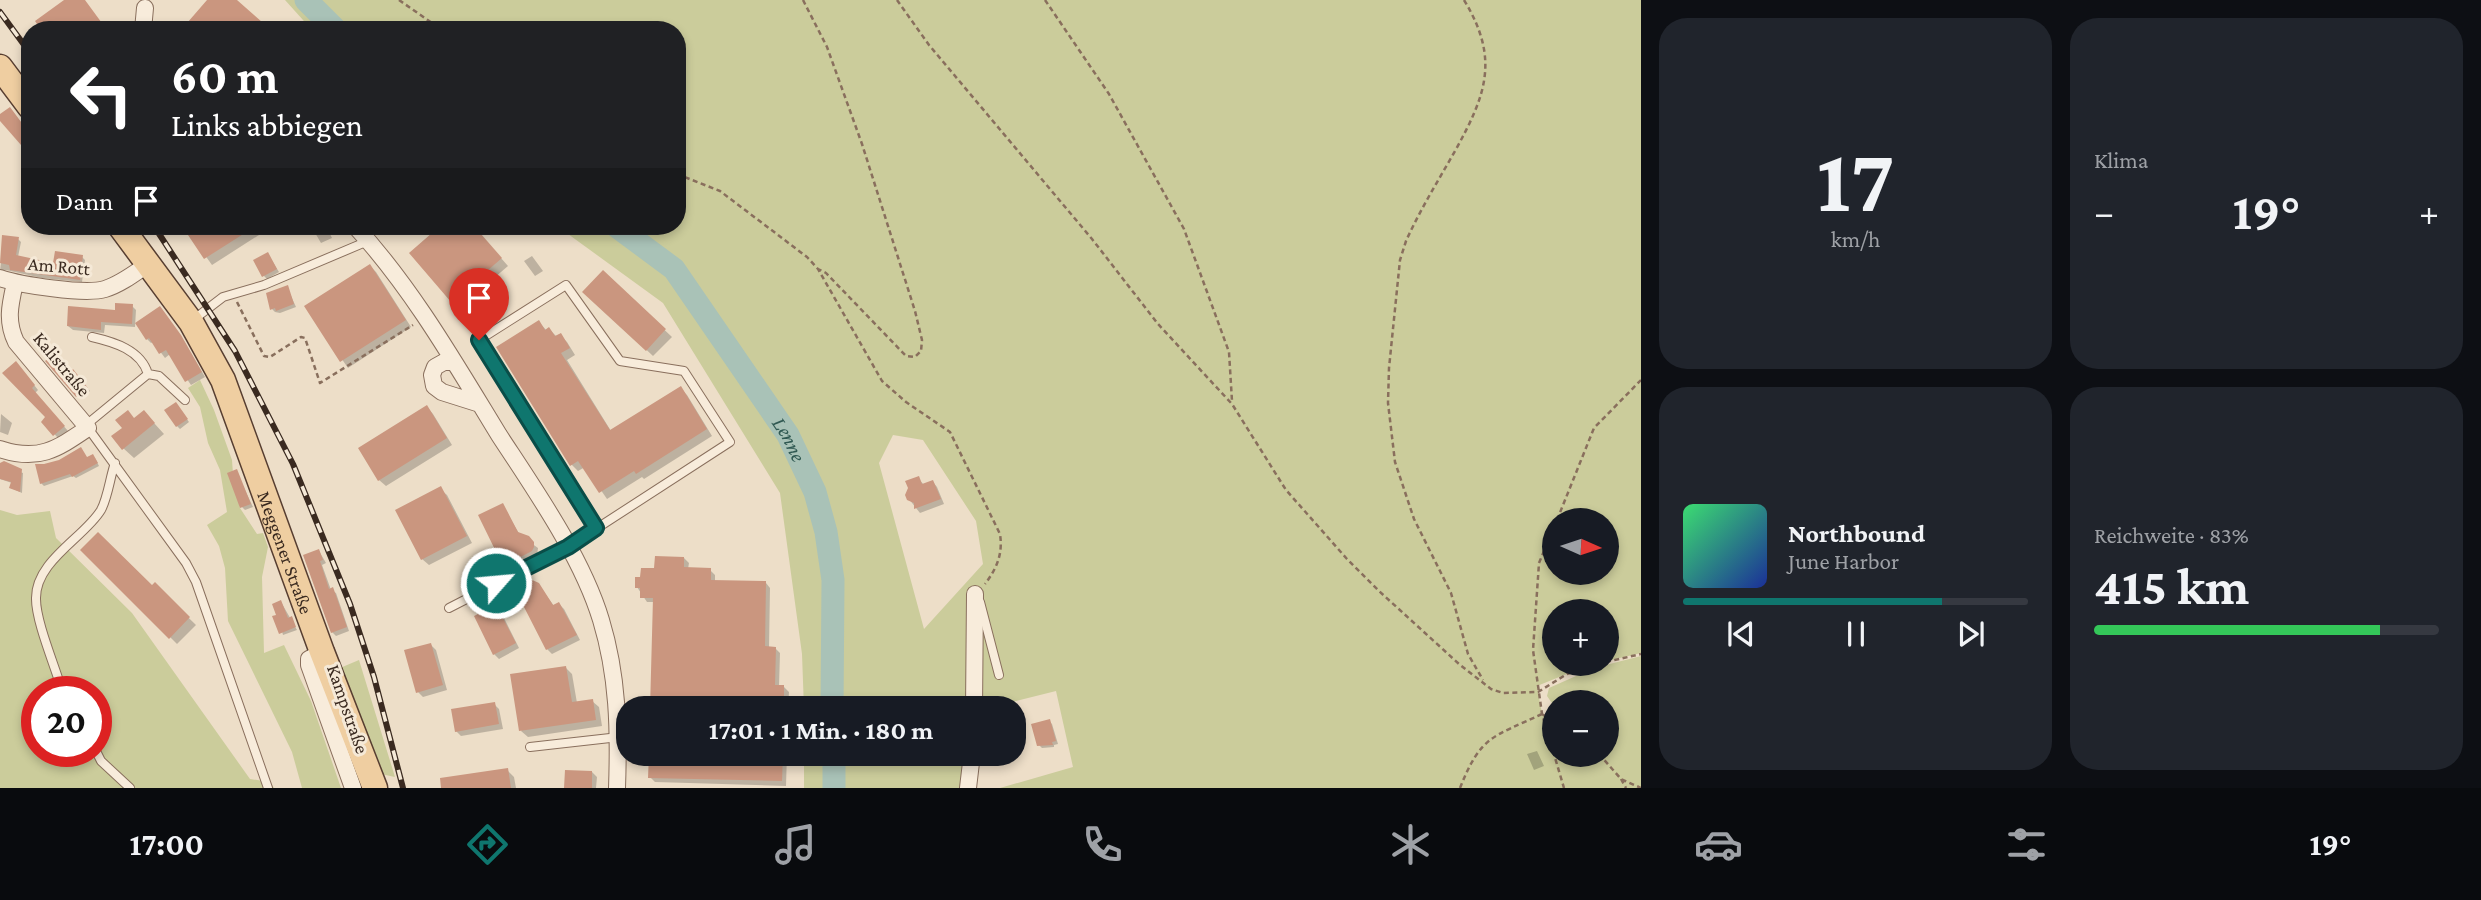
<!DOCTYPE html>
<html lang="de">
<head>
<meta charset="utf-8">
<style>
  :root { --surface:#171b24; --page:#20242c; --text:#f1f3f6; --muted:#9ea1a6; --line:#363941; --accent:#0f766e }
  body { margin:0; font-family:"Crimson Pro",serif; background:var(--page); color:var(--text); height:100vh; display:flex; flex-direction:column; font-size:26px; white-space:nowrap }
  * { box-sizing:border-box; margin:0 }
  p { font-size:23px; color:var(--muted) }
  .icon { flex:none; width:38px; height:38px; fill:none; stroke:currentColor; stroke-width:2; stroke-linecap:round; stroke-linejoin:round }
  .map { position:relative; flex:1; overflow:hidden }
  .drawer { display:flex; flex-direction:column; gap:18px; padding:18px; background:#0d0f14; width:840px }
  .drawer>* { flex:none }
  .guide { position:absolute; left:21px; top:21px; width:665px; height:214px; border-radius:28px; box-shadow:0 4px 10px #0003; background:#202124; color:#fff; overflow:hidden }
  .needle { width:46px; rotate:93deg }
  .fabs { position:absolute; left:1542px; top:508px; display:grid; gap:14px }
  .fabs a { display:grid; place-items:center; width:77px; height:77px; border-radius:50%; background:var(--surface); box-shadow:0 4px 10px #0003; font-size:35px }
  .speed { position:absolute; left:21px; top:676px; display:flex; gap:14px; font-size:35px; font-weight:700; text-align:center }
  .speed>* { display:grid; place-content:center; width:91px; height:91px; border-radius:50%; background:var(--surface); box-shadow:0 4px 10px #0003; line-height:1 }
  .speed .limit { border:10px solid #d22; background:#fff; color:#111 }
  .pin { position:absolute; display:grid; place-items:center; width:60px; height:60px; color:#fff; margin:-72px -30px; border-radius:50% 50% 50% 0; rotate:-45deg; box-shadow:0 0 7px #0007 }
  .pin .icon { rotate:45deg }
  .me { position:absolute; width:77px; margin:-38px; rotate:63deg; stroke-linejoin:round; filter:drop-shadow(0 0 5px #0008) }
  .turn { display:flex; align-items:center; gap:24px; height:147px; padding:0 35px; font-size:32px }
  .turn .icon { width:91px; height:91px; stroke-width:2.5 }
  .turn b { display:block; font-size:49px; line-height:60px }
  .then { display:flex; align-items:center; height:66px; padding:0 35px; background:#0003; gap:14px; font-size:26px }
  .big { font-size:52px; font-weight:700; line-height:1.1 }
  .drawer .widget { flex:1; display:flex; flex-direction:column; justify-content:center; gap:10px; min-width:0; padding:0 24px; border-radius:28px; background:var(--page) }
  .drawer .dial { align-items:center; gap:0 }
  .dial b { font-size:91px; line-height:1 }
  .song { display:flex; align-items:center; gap:21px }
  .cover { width:84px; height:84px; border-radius:10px; background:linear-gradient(135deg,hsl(140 70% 55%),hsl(230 70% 35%)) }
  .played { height:7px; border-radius:4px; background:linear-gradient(90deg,var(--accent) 75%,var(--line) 75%) }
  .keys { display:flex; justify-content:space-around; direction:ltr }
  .heat { display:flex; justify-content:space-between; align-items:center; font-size:38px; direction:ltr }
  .charge { height:10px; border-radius:5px; background:linear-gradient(90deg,#34c759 83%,var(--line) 0) }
  .drawer .tiles { flex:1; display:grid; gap:18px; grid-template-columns:repeat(2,1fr) }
  .trip { position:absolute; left:616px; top:696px; width:410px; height:70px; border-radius:28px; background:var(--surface); box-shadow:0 4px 10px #0003; font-weight:700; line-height:70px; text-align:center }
  .tabs { display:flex; height:112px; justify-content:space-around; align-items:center; background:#090b0e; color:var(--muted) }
  .tabs .icon { width:49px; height:49px }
  .tabs .selected { color:var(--accent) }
  .tabs b { font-size:32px; color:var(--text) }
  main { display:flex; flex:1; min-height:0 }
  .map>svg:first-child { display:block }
  .green { fill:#cbcc9b; fill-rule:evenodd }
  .shadow { fill:#0003 }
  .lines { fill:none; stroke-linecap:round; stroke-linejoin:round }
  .river { stroke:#a9c2b7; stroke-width:23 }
  .building { fill:#ca967f }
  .service-casing { stroke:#896f5d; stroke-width:10 }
  .minor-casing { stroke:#896f5d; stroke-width:18 }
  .primary-casing { stroke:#573e31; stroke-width:27 }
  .path { stroke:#896f5d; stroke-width:2.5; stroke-dasharray:5 3.5; stroke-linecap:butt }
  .service { stroke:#f8ecdb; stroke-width:8 }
  .minor { stroke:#f8ecdb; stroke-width:16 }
  .primary { stroke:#efcea1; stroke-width:24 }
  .rail-casing { stroke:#3a2a20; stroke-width:6 }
  .rail { stroke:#f5e9d7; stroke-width:3.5; stroke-dasharray:10; stroke-linecap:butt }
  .route-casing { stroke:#0a4d48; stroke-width:18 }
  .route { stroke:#0f766e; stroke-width:12 }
  .labels { text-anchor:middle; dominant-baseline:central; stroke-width:6; stroke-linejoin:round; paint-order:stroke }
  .street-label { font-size:19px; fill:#3a2a20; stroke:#f5e9d7 }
  .water-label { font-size:21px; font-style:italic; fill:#305952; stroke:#f5e9d7 }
</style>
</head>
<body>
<main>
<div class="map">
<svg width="1641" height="788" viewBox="0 0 1641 788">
  <rect width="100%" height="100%" fill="#eddec8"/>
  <path class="green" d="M285,0H1641V653L1607,661L1606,611H1554V663H1594L1537,686L1542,714L1554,722V754H1606V702H1554V706L1547,696L1549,688L1594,668L1641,656V788H1000L1073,767L1056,691L984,709H804L802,654L780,493L663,303L557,226H677V30H312ZM893,435L923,440L976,521L983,564L924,629L879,463ZM1554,520H1606V572H1554Z
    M200,380L214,410L232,460L233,474L240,508L257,534L263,533L268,547L262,577L264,653L284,645L311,701L341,788H302L292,752L228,621L225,568L219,546L207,525L227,512L220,470L208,443L200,407L188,388Z
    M0,510L17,515L50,511L56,538L132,613L250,779L270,782L274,788H0ZM37,691H96V751H37Z
    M359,660L395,777L381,774L340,668Z
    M804,754H965L964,788H804Z"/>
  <path class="shadow" d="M30,164V177L23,168Z
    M51,226H65L56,233Z
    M184,226H273L212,265Z
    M311,226H326L332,238L321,243Z
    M442,226H473L508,266L459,308L411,253Z
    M4,237L18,239L21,242L18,257L55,265L82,257L85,260L82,282L42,278L6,270L0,271Z
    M268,254L279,272L267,279L264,276Z
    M532,256L543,271L535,276L524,261Z
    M370,266L376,272L411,327L348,368L306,307Z
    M603,272L672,337L653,356L585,292Z
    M287,287L296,307L280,313L275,312L272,309Z
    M132,306L136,310L135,327L105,325L104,333L73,330L68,326Z
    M160,308L184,341L205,377L191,385L170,354L165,358L153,342L151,343L147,339Z
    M539,322L547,331L549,329L557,337L560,335L567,342L575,355L567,360L611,431L680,388L687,395L712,436L644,479L642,477L607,499L585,467L578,471L572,465Z
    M48,361L76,374L90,391L80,399Z
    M20,367L38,390L35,393L68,431L59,439L43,422L48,418Z
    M178,407L189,422L180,429L177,426Z
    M427,407L433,414L452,445L386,486L379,480Z
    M144,412L164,434L134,458L123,448L135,419Z
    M1,414L12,423L8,435L0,432Z
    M95,458L99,466L76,478L73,476L44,486L41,483L87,459Z
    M0,465L23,473L22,493L11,488L12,483L0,479Z
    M236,471L253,507L245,510L242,507Z
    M918,478L924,485L933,482L937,487L944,504L920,513L916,508L909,499Z
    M440,489L447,495L472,543L429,565L422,559Z
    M502,505L520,535L538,548L537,556L510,570L505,565L481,516Z
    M83,550L152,588L155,585L196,625L177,644Z
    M319,551L326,563L322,565L331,590L336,593L349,631L336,636L332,632L305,556Z
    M684,558L689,563L688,569L710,570L715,575V582L766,583L770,588L769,648H775L780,653L779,686L784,687L789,692L788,709H652L655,602H647L637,587L656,570Z
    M538,584L554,606L559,604L564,609L580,640L552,654L547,649Z
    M281,602L297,630L283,635L278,616Z
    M496,607L501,612L519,648L499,659L494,654Z
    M431,645L436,650L447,690L423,697L418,692Z
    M566,668L572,674L577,703L592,701L599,707L602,726L528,737L521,731Z
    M494,704L499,709L503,729L461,736L456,731Z
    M1049,721L1052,724L1058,744L1054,745V747L1042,748L1039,745Z
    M1537,751L1544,766L1534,770L1527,754Z
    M651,754H787L786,786L655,782L650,777Z
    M507,770L514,777L516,788H443L442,780Z
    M566,771L592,772L597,777L596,788H566Z"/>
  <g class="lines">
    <g class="river">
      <path d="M306,0L336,30"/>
      <path id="s1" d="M616,226L674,269L788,435L815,492L826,532L833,580L832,709"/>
      <path d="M834,788V754"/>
    </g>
  </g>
  <path class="building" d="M64,0H85L107,30H41L35,21Z
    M207,0H237L271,30H181Z
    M10,107L27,130L30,143L21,145L0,121V114Z
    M182,226H256L204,259Z
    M440,226H474L502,258L451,302L409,253Z
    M2,235L19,237L16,255L53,263L55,251L83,255L80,280L10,270L9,265L0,263Z
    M268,252L277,269L262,277L253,260Z
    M370,264L406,320L340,362L304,306Z
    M603,270L666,329L646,351L582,292Z
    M288,285L294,304L276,311L275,308L270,310L266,293Z
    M115,303L133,304L132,324L101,322V330L67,326L68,306L115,310Z
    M160,306L181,335L202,372L185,382L166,350L159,354L149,338L146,340L135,323Z
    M539,320L545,330L549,327L555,336L561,333L570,348L561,353L610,430L681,386L707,429L636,474L634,471L599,493L578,461L570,466L496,347Z
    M56,352L71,371L73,369L88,388L76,397L45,361Z
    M16,361L35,385L32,388L65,426L53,436L41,422L45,417L2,373Z
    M176,402L188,419L176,427L164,410Z
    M427,405L447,438L378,481L358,448Z
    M128,410L134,418L144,410L155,423L122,450L111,436L122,428L115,420Z
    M81,447L87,457L93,454L98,463L72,477L70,474L40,484L35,464H44L59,460Z
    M4,461L22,469L20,492L9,488L11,482L0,479V463Z
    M237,469L251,504L240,508L227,473Z
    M919,476L922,484L933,480L941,499L914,509V503L907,500L905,495L908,488L905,481Z
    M441,486L467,536L421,560L395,510Z
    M503,503L518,532L529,536L534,542V547L532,551L503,566L478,515Z
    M98,532L152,585L155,582L190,617L169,639L80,550Z
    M319,549L323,560L320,561L329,589L333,587L347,627L331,633L303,555Z
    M655,556L684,557V567L711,568V580L766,581L765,646L776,647L775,685H784V709H650L653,598H640V588H635V577H640L641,568H654Z
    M530,579L539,583L553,605L559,602L577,635L546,650L524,607L520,593L522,583Z
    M281,600L288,618L292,616L296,627L279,634L272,616L276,615L272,604Z
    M496,605L516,643L493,655L474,616Z
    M431,643L443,685L416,693L404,650Z
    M566,666L572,702L593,699L596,720L519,731L510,674Z
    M495,702L499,724L455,732L451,709Z
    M1050,719L1056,741L1052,742L1053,745L1037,746L1031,724Z
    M649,754H783L782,781L648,778Z
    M508,768L511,788H441L440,778Z
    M565,770L592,771V788H564Z"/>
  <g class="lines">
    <defs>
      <path id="service" d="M193,320L223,297L264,285L368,241
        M148,374L159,376L185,400
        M86,425L148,374C141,350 114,342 92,337
        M88,428L186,563L196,582L268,788
        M980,602L999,675
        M449,608L568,547L730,442L684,371L620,361L566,285L479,340L596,528
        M64,691L59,681C52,659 36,620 36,599C35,561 85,537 101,510C108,497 110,477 115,463
        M530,747L619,737
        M96,751L101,761L130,788"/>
      <path id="minor" d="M143,30L145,8
        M355,226C412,288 455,363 499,435C535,490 582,557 601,620C618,676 619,730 617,788
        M0,278C21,285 85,295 105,289C121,284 135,273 148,264
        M454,362H444L435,367L432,375L434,386L442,392L480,404
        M0,449C39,462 57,449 88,428L16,342C6,321 10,305 15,283
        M322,652L309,659V665L353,788
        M974,709L975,594
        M968,788L972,754"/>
      <g id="primary">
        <path d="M0,67L30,107"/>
        <path id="s2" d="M120,226L191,322L223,380L322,652L375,788"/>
      </g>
    </defs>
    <use href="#service" class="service-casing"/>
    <use href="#minor" class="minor-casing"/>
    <use href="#primary" class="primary-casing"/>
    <path class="path" d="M399,0L442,30
      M803,0L827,47L862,144L915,311L922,340L921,351L915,357L906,356L826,273L818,269
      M897,0L929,45L1092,239L1158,324L1232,404L1286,490L1347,559L1379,591L1459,664L1491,689L1503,693L1538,692L1567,674L1603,663
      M1045,0L1109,94L1184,229L1229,352L1232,401
      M1464,0C1500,59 1486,95 1455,151C1438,181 1420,210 1406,241L1400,260L1389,368L1388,403L1395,462L1414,519L1451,593L1468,654L1483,680
      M677,174L720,191L807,257L818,269L882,381L906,402L950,432L1000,534C1003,554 997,568 985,584
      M237,302L264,356L270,357L301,337L305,338L320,383L413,325
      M1557,520L1594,428L1641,380
      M1554,527L1539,563L1533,650L1542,714L1564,788
      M1606,662L1641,654
      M1542,714L1554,722
      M1599,754L1621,779L1641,788
      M1621,779L1626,788
      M1460,788C1481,735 1493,737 1542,714"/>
    <use href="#service" class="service"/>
    <use href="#minor" class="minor"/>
    <use href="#primary" class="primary"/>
    <defs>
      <path id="rail" d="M0,12L30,53
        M154,226L235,351L293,464L350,604L374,677L403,788"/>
    </defs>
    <use href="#rail" class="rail-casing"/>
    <use href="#rail" class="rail"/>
  </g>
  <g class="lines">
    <defs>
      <path id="route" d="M479,340L596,528L568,547L496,583"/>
    </defs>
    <use href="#route" class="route-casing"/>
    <use href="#route" class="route"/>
  </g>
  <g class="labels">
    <g class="street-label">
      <text transform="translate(59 266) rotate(5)">Am Rott</text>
      <text transform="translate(62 364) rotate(50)">Kalistraße</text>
      <text stroke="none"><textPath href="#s2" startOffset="369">Meggener Straße</textPath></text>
      <text transform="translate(348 709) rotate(71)">Kampstraße</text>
    </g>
    <g class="water-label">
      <text stroke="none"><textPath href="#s1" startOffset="278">Lenne</textPath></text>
    </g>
  </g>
</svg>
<div class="fabs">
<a><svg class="needle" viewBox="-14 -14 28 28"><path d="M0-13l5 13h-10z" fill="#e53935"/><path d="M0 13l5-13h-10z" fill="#9ea1a6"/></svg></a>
<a>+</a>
<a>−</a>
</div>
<div class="speed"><div class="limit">20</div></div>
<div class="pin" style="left:479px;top:340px;background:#d93025"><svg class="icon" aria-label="arrive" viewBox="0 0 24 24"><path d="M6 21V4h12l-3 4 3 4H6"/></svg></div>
<svg class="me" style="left:496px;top:583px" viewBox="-20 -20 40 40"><circle r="17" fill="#0f766e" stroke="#fff" stroke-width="3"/><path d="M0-11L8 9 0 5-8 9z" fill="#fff"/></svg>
<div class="trip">17:01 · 1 Min. · 180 m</div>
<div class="guide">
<div class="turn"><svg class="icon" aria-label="left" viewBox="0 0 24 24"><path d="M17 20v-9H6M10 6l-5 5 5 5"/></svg><div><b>60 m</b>Links abbiegen</div></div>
<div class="then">Dann<svg class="icon" aria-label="arrive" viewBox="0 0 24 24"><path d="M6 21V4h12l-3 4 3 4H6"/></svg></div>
</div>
</div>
<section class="drawer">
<div class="tiles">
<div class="widget dial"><b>17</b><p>km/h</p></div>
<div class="widget"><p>Klima</p>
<div class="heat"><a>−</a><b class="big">19°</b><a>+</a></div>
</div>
<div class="widget">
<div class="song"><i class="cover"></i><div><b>Northbound</b><p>June Harbor</p></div></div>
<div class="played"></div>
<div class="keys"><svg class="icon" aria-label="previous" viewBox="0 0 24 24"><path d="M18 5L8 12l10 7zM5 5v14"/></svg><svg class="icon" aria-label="pause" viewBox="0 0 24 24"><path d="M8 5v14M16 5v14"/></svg><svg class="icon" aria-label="next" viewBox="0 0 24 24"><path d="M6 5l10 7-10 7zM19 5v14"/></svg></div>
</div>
<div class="widget"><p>Reichweite · 83%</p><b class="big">415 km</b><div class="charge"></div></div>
</div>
</section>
</main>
<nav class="tabs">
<b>17:00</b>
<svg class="icon selected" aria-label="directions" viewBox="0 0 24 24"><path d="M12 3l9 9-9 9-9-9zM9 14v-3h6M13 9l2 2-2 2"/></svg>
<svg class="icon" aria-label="music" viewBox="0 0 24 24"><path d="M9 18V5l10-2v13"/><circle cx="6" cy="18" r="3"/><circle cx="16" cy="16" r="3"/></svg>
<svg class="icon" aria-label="phone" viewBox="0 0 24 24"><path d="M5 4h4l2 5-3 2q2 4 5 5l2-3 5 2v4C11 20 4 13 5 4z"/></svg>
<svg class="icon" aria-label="climate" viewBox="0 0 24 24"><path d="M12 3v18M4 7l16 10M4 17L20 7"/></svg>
<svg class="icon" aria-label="car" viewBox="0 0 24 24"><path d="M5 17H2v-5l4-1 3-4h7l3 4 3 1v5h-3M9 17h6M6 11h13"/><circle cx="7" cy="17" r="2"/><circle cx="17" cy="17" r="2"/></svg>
<svg class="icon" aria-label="filters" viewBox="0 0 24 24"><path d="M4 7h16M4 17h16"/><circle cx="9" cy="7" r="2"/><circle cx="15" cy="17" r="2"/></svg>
<b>19°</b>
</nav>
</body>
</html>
